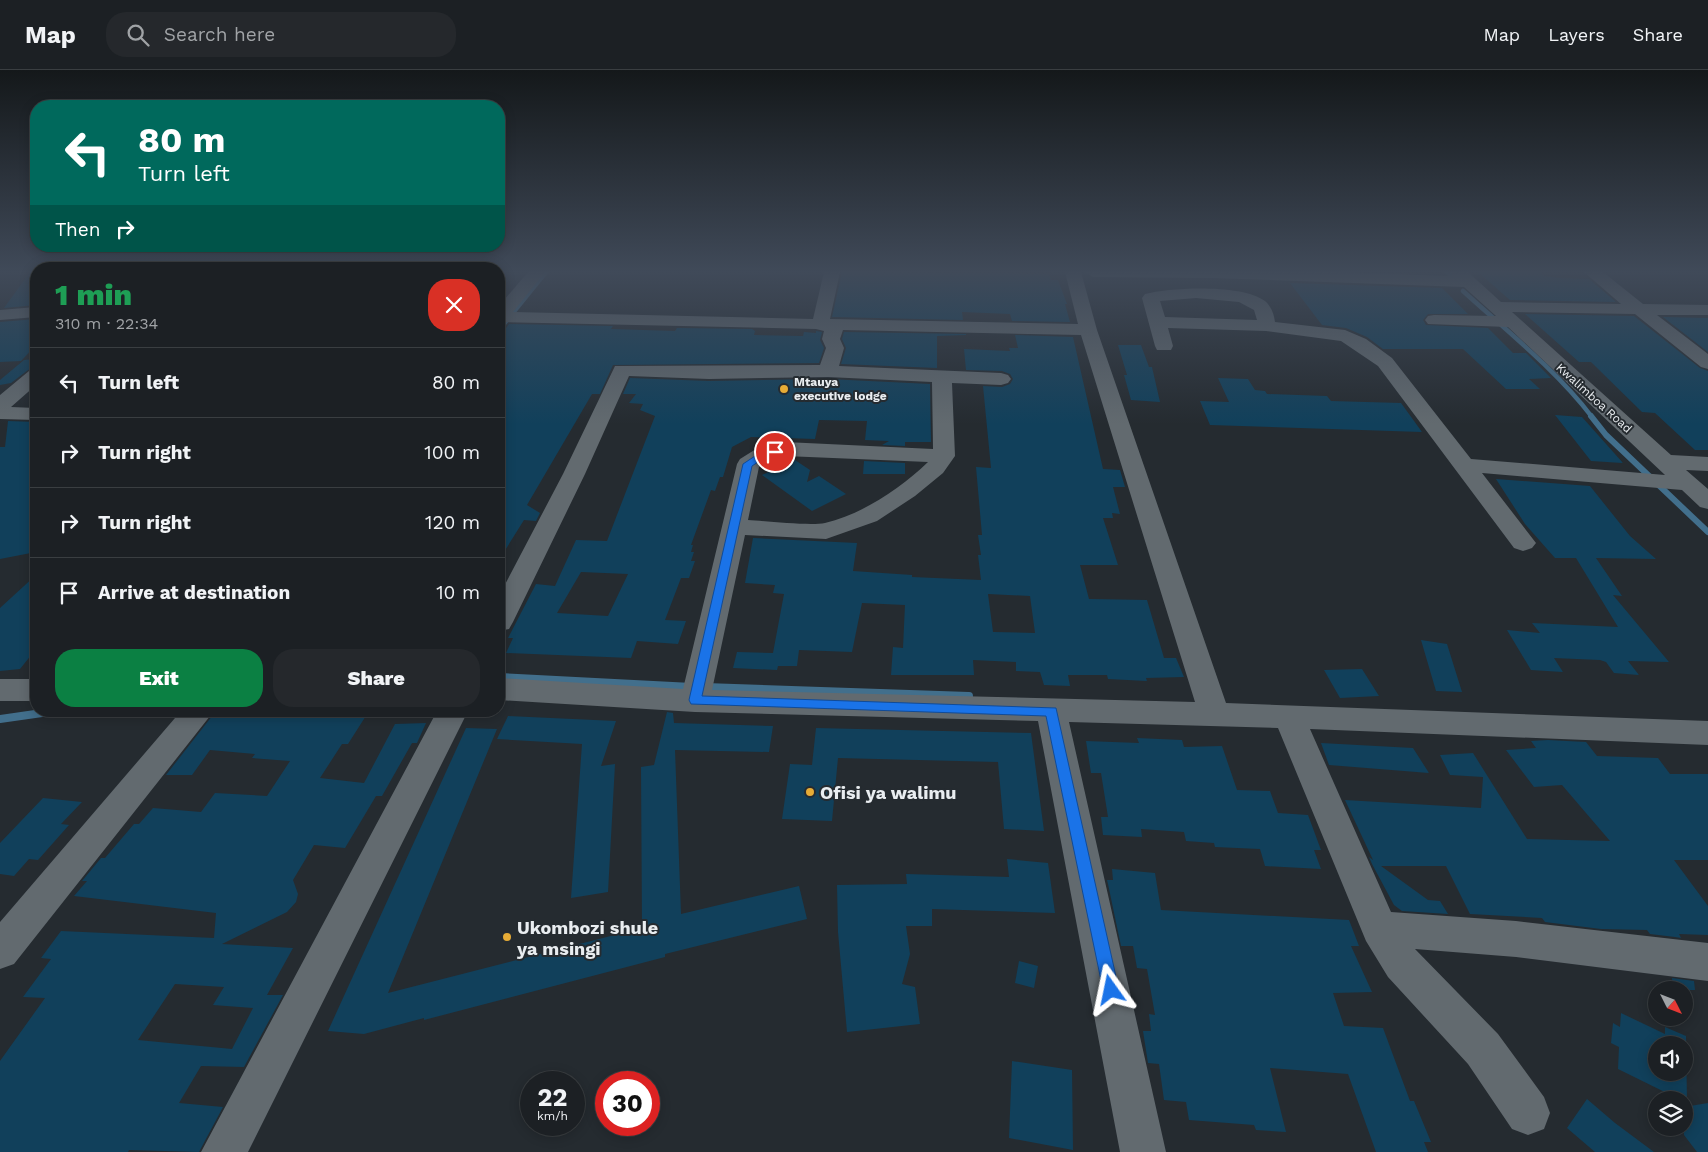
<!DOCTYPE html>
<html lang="en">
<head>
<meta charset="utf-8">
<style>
  :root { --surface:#1c2024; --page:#25282c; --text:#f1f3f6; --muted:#a0a3a6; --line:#3a3e41; --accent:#0b8043 }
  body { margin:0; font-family:"Work Sans",sans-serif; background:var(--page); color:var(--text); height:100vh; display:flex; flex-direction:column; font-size:19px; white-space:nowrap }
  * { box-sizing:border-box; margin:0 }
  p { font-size:16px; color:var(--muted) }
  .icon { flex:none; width:28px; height:28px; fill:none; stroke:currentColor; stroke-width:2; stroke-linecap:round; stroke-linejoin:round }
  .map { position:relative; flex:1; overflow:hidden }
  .drawer { position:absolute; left:30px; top:192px; width:475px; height:455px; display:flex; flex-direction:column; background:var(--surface); border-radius:20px; box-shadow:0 2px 12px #0003,0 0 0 1px var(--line) }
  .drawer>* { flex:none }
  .hud { position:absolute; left:30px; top:30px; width:475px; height:152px; border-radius:20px; box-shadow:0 2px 12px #0003,0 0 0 1px var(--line); background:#00695c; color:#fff; overflow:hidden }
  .needle { width:32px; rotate:132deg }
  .tools { position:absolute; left:1648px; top:911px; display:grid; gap:10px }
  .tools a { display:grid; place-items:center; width:45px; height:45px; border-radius:50%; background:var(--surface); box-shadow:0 2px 12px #0003,0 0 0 1px var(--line); font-size:25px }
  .speed { position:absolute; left:520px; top:1001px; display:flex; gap:10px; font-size:25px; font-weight:700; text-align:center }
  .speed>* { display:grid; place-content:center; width:65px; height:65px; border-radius:50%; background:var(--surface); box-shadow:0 2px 12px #0003,0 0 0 1px var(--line); line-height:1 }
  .speed small { font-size:12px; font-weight:400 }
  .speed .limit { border:8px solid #d22; background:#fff; color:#111 }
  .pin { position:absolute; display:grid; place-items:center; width:42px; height:42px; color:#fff; margin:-21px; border:2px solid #fff; border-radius:50%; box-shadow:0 1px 5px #0007 }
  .me { position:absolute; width:55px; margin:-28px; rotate:348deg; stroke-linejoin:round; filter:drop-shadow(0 0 4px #0008) }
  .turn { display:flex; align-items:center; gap:18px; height:105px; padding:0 25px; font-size:22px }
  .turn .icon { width:65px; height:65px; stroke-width:2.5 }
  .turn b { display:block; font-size:35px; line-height:42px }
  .then { display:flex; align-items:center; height:48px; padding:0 25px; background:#0003; gap:10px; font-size:19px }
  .round { display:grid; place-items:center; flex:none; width:52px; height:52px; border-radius:20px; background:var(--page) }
  .headline { display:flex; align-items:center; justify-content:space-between; height:85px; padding:0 25px }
  h1 { font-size:30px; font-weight:800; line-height:38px; color:#1e9e55 }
  .action { display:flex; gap:10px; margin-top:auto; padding:10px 25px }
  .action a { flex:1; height:58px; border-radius:20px; background:var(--accent); color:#fff; font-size:20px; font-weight:800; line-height:58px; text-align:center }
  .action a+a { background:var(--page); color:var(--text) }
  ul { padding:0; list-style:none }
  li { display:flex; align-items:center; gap:15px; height:70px; padding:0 25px; border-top:1px solid var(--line) }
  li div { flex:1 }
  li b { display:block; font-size:19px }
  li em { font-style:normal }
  header { display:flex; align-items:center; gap:30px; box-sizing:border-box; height:70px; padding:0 25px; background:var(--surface); border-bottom:1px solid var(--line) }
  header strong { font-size:24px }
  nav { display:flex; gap:28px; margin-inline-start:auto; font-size:18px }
  .search { width:350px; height:45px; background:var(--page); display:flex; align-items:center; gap:12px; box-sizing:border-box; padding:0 18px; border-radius:20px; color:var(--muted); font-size:19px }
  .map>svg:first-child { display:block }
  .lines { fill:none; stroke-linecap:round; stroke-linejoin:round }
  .stream-far2 { stroke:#426f8c; stroke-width:4.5 }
  .stream-far1 { stroke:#426f8c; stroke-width:6 }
  .stream { stroke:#426f8c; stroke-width:8 }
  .building { fill:#11405b; fill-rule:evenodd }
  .minor { fill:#626a6f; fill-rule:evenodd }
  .route { fill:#1a73e8; stroke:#114b97 }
  .poi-dot { fill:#e7ac36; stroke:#252b30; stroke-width:2 }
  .labels { text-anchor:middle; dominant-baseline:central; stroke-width:4; stroke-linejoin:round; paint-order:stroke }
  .far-poi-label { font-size:12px; font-weight:bold; fill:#e9edf0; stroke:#252b30; text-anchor:start }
  .far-street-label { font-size:12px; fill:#e9edf0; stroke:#252b30 }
  .near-poi-label { font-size:18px; font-weight:bold; fill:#e9edf0; stroke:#252b30; text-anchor:start }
</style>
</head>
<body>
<header>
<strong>Map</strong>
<div class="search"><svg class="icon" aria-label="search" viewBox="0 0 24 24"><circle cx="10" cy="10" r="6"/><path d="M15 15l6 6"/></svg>Search here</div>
<nav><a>Map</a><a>Layers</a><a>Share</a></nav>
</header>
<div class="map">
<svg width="1708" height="1082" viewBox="0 0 1708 1082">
  <rect width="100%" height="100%" fill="#252b30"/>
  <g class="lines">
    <path class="stream-far2" d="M1447,202L1454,209
      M1463,221C1507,261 1556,300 1592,347
      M499,260L546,202"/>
    <path class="stream-far1" d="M1591,346L1606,365L1708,462"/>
    <path class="stream" d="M499,607L692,617
      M705,617L969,626
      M0,649L56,641"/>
  </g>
  <path class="building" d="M30,202H36V235L4,238Z
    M842,202L1049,204L1051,210H1058L1067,234H1065L1070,252L1012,251L1010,244L962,242L963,250L832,247Z
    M1478,202H1541L1544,206L1560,208L1589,209L1616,232L1510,230Z
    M1290,213L1442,218L1468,244H1428L1423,250L1426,255L1488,258L1513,283H1526L1551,308L1529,309L1540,319H1506L1463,279H1383L1367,267L1346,258L1322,255Z
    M1525,244L1634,246L1700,298L1708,301V380H1695L1655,343L1642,342L1591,292H1579Z
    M1663,247L1708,248V282Z
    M36,249V275L21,291L0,292V252Z
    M509,254L613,256L611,259L675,261L677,258L752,259L755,261L754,265L803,266L804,262L816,263V261L822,262L820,270L824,278L819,293L613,295L600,324H592L527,435L540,443L536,451L524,450L499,490V281L503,274H499V268Z
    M844,262L966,264V265L937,266V298L841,294L846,278L842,269Z
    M1015,265L1073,267L1103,399L1120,400L1125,417H1113L1120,444L1112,443L1113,448H1103L1118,495H1080L1089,529L1147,530L1164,588H1176L1184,607L1146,608L1147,611L1108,609L1107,605H1068L1070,616L1044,615L1040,602L1016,601V592L973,590L974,605H891L893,577L903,578L905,535L862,533L852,582L799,580L797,596H778L777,600L733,598L737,582L773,583L784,524L773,523L775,515L745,513L753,468L857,473L853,501L912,505V507L981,510L978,485H981L978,465H982L976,397L991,398L983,316L1002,317L1010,314L1013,309L1010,304L1002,301L966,300L964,279L1010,281L1009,278H1018ZM988,524L1030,526L1035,563L993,562Z
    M1118,275H1141L1149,297H1152L1160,332L1131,330L1124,305H1127Z
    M36,289V297L28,300L11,313L0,315V310L24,290Z
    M630,308L709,311L828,309L930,314L931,372H905V376L882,375L889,371L865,370L867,351L819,350L815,369L751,367L732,377L723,407H720L715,421L711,420L691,475H693L691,482H694L691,491H695L689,508H681L665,550L686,551L678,574L637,571L631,588L506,583L513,568H508L536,514L555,516L576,470L607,471L655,346L640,340L643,334L629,333L636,324H623ZM581,502L628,504L608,546L557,543Z
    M1218,308L1248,309L1255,320L1265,321L1267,324L1327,326L1331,331L1401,333L1422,362L1210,355L1200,331L1229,332Z
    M1555,345L1582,347L1623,393L1591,391Z
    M8,351L36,352V482L0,489V377H5Z
    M795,390L810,400L807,412L819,406L846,424L812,441L762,405Z
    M864,391L905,393V404H863Z
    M1496,409L1590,416L1630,466L1656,489L1596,488L1622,526L1613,525L1669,592L1628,591L1639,605L1614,603L1606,592L1600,590L1554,588L1563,602L1531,600L1507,560L1540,563L1532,553L1618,557L1576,488H1555L1525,454Z
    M36,505V579L20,599L0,601V538Z
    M1421,570L1447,574L1462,622L1436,621Z
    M1362,599L1379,626L1340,628L1324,600Z
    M216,641H369L348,674H342L320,708L364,713L395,654L426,653L417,673H412L382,726H376L345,778L314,775L293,810L298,824L296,832L287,842L222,874L293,878L267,925H283L244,997L201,996L179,1033L223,1037L199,1082L129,1080L128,1082H0V991L45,928L23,927L51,889L41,888L61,861L214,868L216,843L74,826L87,811H82L101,788H105L134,754H139L153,738L201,742L215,723L267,726L290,691L252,688L255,684L210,680L192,705H166ZM175,914L224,917L213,935L253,938L232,979L138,970Z
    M667,642L673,643L674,653L773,656L769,682L675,680L681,844L799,816L807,849L665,884V887L424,950V948L364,964L328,961L466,658L497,659L388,923L642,858L641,697L654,695Z
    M508,646L616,651L601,696L615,694L608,822L571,828L582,674L497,669Z
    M816,658L1031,663L1044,761L1004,759L998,692L838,688L832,751L782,749L790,694L812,695Z
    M1137,668L1182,670L1184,677L1222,676L1237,720L1270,721L1278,743L1308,745L1321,780H1314L1321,799L1265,796L1260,779L1215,777L1214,773L1186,771L1184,762L1141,759L1142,767L1103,765L1101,747H1108L1101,703H1091L1086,671L1139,673Z
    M1548,670L1586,672L1597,686L1658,688L1670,704H1708V790H1674L1708,836V865L1679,864L1681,868L1675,867L1650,864L1647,860L1601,859L1545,852L1542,848L1470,844L1446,796H1381L1428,830L1440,831L1448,844L1402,841L1394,835L1372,794L1369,787L1373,790L1345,730L1481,738L1483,707L1450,705L1440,685L1473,683L1527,769L1610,771L1562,715L1534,717L1506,680L1536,678L1531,671Z
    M1321,673L1413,678L1429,703L1329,695Z
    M43,728L82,732L61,754L69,755L38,790L29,789L14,806L0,804V773Z
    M1007,789L1048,793L1055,843L932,839V856H906L910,884L902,914L915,917L920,954L847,962L838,862L837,815L907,814L906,804L1009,807Z
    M1112,799L1155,803L1161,840L1349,850L1359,876H1351L1372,922L1333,923L1344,956L1383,958L1410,1031H1414L1431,1072H1424L1428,1082H1376L1348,1004L1270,998L1286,1062L1256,1060L1254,1055L1189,1050L1186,1032L1164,1030L1159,994L1148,993L1143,961H1151L1149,944L1155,945L1147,899L1137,898L1133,876H1121L1108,814L1107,810H1113Z
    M1019,891L1038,896L1034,918L1015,913Z
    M1672,908L1694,911L1695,920H1673Z
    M1621,943L1665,964V957L1686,966L1687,1033L1618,999L1619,977L1611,973L1613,953L1620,957ZM1656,975H1684V1002H1656Z
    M1012,991L1072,1000L1073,1080L1009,1068Z
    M1587,1029L1615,1053L1654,1082H1595L1567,1058Z
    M1708,1033V1082H1697L1684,1065V1037Z"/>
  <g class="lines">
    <path class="minor" d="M528,202H545L513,242L813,249L824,202H840L830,249L1078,254L1065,202H1081L1097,260L1226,633L1708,651V675L1310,659L1391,842L1516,851L1708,873V911L1516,887L1415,879L1498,964L1544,1027L1550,1043L1544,1059L1528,1065L1512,1059L1468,994L1388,907L1366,871L1278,658L1069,652L1166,1082H1120L1038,651L695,642L499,630V608L683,619L737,394L740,389L756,379L785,372L933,379L932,312L828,307L709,309L629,306L585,404L513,552L509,559L499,561V526L563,404L615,296L820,295L826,278L822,269L824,261L816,259L499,252V236ZM843,260L1081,265L1195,632L712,620L745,465L826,469L877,451L915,426L943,403L955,386L952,313L1001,315L1008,313L1011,309L1008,305L1001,303L839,296L844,278L840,269ZM785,386L928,392C901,418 863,444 825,453C810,456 766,451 748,450L759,397L772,389Z
      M1085,202H1334L1453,206L1450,202H1468L1501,232L1621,234L1584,202H1603L1643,234L1708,235V245H1657L1708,284V299L1701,297L1635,244L1512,242L1671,385L1708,387V401L1686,400L1708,419V439L1700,437L1682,420L1482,403L1536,473L1532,478L1523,481L1514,478L1378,296L1341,271L1266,261L1168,258L1173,276L1171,280H1157L1155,276L1142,228L1145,224C1171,217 1243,214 1265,231C1271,236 1274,244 1275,252L1345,260L1366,269L1392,288L1471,389L1665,405L1508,257L1428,254L1425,250L1428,246L1434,245L1496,246L1464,217L1213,208L1093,207ZM1196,228L1239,232L1254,240L1257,250L1165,247L1160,231Z
      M36,237V247L0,250V240Z
      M36,299V315L11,337L36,338V350L0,349V325L29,301Z
      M0,609H36V631H0Z
      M181,641H214L14,894L0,899V852Z
      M437,641H468L248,1082H201Z"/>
  </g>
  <linearGradient id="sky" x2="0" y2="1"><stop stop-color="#14181a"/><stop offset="0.57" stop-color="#404a59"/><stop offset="1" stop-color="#404a59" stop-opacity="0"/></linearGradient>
  <rect width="1708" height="354" fill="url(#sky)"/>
  <path class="route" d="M775,379L778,380V383L767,386L752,396L702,626L1056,638L1119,920L1117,925L1111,928L1105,925L1103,920L1046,646L691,634L689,630L743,394L761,382Z"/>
  <g class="poi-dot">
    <circle cx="784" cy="319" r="5"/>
    <circle cx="810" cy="722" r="5"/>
    <circle cx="507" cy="867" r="5"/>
  </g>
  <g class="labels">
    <g class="far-poi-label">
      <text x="794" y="312">Mtauya<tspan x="794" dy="14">executive lodge</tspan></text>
    </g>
    <g class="far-street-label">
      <text transform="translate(1594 328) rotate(42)">Kwalimboa Road</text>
    </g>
    <g class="near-poi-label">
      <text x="820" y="722">Ofisi ya walimu</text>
      <text x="517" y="857">Ukombozi shule<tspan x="517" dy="21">ya msingi</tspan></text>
    </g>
  </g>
</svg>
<div class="tools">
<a><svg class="needle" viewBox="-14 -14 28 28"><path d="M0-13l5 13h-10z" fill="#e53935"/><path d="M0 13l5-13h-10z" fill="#a0a3a6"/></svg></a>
<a><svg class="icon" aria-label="sound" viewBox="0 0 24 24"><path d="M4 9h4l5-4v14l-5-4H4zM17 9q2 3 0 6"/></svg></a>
<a><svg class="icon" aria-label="layers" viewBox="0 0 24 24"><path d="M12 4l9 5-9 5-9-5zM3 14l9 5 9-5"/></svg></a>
</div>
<div class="speed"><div>22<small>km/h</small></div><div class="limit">30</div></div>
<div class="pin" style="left:775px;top:382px;background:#d93025"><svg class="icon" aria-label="arrive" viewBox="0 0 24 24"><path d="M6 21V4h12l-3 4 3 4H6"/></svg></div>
<svg class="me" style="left:1111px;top:920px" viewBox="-20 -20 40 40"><path d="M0-17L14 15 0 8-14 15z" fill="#1a73e8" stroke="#fff" stroke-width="4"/></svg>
<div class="hud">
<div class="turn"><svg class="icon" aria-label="left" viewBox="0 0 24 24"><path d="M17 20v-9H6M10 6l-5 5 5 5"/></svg><div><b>80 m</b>Turn left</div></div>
<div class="then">Then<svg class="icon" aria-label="right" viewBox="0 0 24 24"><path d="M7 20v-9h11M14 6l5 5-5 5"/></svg></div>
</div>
<section class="drawer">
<div class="headline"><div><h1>1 min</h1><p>310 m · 22:34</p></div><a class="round" style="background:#d93025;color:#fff"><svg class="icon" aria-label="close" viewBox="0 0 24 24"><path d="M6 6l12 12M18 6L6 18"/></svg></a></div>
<ul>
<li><svg class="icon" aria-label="left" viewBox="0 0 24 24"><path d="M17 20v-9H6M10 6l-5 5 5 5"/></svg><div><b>Turn left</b></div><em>80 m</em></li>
<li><svg class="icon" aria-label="right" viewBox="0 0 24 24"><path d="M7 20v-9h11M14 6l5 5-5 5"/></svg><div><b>Turn right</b></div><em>100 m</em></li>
<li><svg class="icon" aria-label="right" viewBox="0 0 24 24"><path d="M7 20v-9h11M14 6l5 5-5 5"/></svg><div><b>Turn right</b></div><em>120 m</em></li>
<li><svg class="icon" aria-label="arrive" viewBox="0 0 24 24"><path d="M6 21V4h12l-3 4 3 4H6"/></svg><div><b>Arrive at destination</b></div><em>10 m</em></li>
</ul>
<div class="action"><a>Exit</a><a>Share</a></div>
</section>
</div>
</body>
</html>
